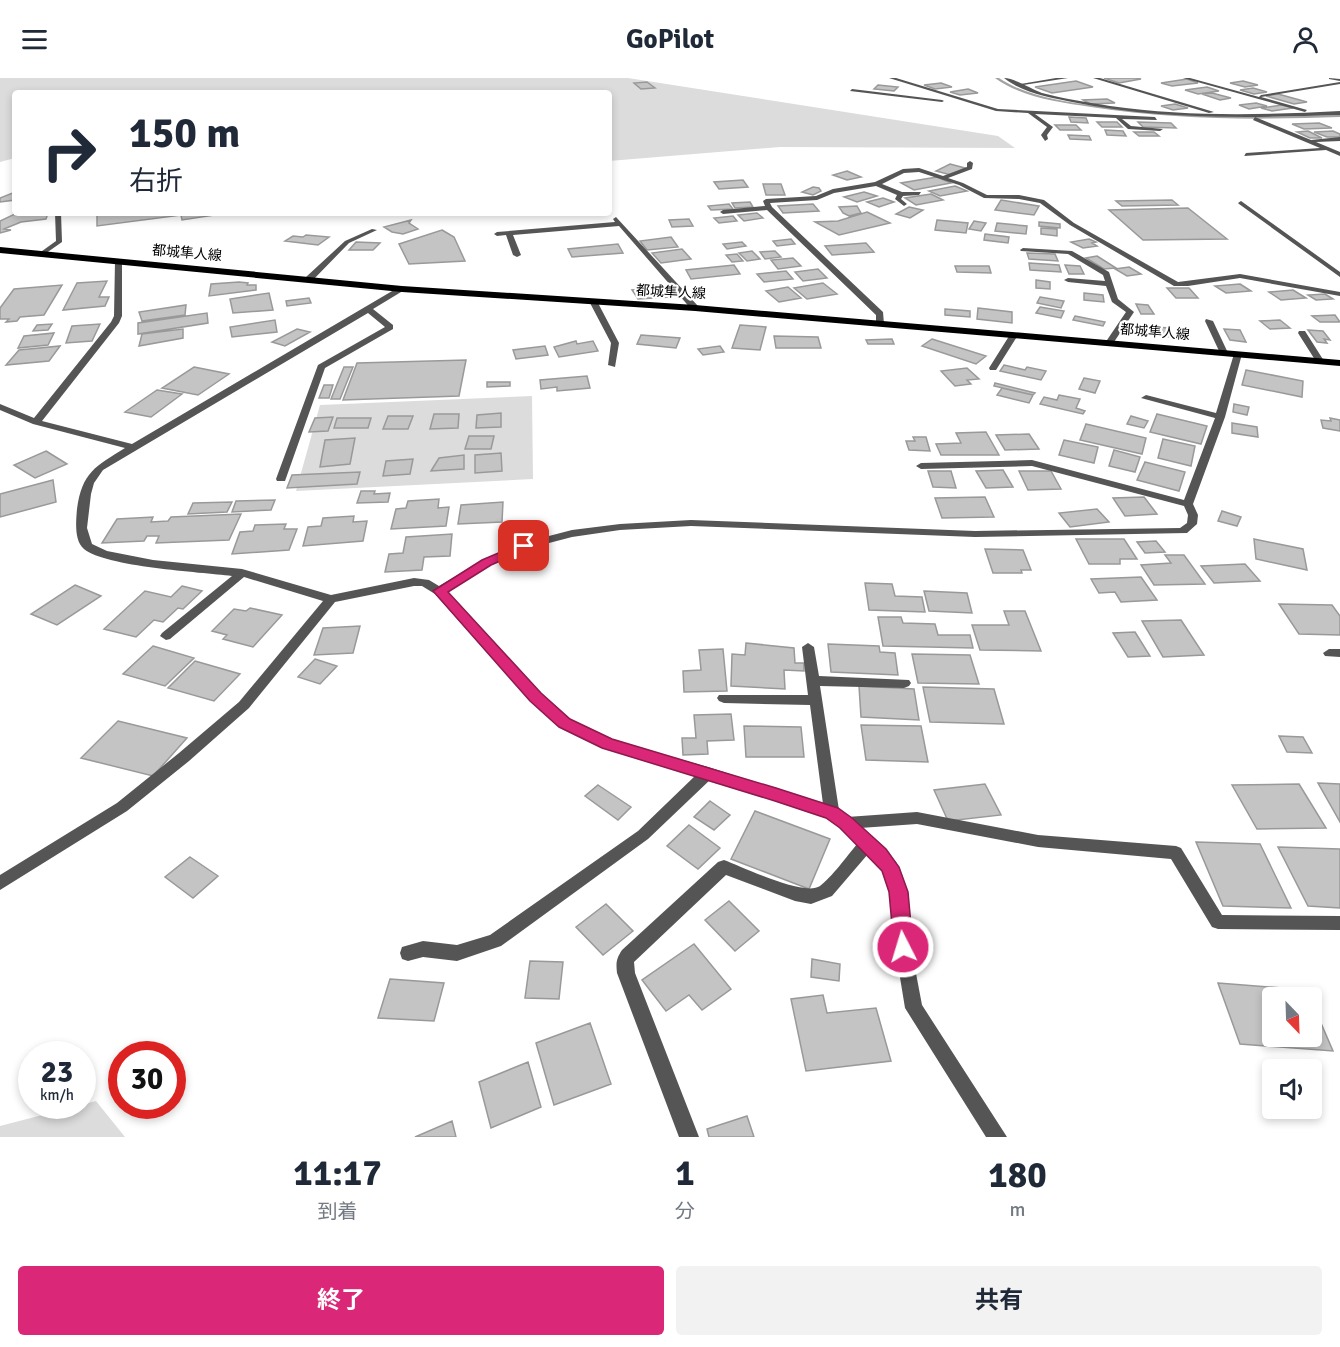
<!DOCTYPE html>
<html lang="ja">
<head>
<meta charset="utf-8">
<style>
  :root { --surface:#fff; --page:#f2f2f3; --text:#1f2937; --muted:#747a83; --accent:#db2777 }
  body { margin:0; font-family:Signika,"Noto Sans JP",sans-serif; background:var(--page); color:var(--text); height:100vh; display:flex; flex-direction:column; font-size:22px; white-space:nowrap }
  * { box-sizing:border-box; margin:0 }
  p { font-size:20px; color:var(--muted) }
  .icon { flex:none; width:33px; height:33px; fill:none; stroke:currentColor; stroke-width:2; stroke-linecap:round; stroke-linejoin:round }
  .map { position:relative; height:1059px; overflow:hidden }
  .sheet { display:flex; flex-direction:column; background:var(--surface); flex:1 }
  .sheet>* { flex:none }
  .banner { position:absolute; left:12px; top:12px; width:600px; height:126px; border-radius:6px; box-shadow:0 3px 9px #0003; background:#fff; color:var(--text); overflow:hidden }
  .needle { width:39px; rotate:157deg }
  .fabs { position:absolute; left:1262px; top:909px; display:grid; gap:12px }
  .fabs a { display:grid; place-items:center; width:60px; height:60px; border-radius:6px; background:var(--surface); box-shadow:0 3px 9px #0003; font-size:30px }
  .speed { position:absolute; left:18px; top:963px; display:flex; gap:12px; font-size:30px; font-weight:700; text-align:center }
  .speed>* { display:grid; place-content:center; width:78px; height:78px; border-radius:50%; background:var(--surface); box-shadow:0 3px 9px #0003; line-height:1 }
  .speed small { font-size:15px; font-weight:400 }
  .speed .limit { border:9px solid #d22; background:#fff; color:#111 }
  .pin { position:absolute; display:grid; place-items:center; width:51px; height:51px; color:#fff; margin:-26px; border-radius:12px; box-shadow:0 3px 9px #0006 }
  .me { position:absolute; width:66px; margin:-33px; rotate:355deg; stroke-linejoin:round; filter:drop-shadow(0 0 4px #0008) }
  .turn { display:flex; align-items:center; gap:21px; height:126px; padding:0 18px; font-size:27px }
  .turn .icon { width:78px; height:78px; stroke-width:2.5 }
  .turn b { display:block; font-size:42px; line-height:51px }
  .eta { display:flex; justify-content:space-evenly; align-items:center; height:102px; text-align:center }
  .eta b { font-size:36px; font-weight:700; line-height:42px }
  .primary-button { display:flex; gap:12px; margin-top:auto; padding:12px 18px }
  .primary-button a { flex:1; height:69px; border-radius:6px; background:var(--accent); color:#fff; font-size:24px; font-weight:700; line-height:69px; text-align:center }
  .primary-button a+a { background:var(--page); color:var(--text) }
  header { display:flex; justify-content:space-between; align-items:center; height:78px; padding:0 18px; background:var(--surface); font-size:27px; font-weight:700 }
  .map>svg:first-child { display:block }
  .green { fill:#dcdcdc }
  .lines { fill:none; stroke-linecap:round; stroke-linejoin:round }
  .stream { fill:#a3a3a3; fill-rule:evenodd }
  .building { fill:#c4c4c4; stroke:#999; stroke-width:1.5 }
  .minor { fill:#555; fill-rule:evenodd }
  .tertiary { fill:#555; fill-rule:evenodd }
  .primary { fill:#000; fill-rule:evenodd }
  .route { fill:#db2777; stroke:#8e194d; stroke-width:1.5 }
  .labels { text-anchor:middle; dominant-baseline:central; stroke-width:4.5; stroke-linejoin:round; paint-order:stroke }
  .far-street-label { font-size:14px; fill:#000; stroke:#fff }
</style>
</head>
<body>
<header><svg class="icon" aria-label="menu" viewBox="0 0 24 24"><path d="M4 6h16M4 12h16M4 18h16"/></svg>GoPilot<svg class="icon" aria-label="person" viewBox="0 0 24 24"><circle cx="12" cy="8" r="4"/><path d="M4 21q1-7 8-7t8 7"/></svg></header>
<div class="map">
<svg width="1340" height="1059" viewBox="0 0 1340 1059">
  <rect width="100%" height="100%" fill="#fff"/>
  <path class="green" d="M0,0H628L998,58L1015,70L780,69L609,83V15H15V80L0,84Z
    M532,318L533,401L296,413L320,327Z
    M96,1023L125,1059H0V1048Z"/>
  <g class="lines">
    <path class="stream" d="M995,0H999C1028,19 1062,23 1096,28C1177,40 1258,40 1340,37V39C1257,42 1174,42 1091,29C1059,24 1023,20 995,0Z"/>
  </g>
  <path class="building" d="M1104,0H1136L1141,1L1119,5Z
    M1187,1L1198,5L1172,8L1161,5Z
    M1076,3L1093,9L1052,15L1035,9Z
    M1243,3L1258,7L1245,9L1230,5Z
    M647,4L655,10L641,11L634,5Z
    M941,5L952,9L935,11L924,7Z
    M878,7L898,9L894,13L874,11Z
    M1207,9L1219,13L1198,16L1185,12Z
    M1253,10L1267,14L1254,16L1240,12Z
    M968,11L978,15L960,17L950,14Z
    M1212,15L1231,20L1220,22L1202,16Z
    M1278,16L1307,24L1294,26L1266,18Z
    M1107,21L1115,25L1090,26L1083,22Z
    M1256,25L1267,28L1249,31L1239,27Z
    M1175,26L1188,30L1173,32L1161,28Z
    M1282,27L1293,30L1272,33L1261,30Z
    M1069,39L1086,40L1088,45L1071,44Z
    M1097,44H1117L1122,49H1102Z
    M1138,44L1171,45L1176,50L1143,49Z
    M1319,45L1332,50L1304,51L1292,46Z
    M1055,47H1076L1081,52H1060Z
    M1105,52L1123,53L1126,58L1107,57Z
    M1308,53L1322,60H1310L1297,54Z
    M1333,53L1340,56V59H1327L1314,54Z
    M1134,54H1154L1159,58H1139Z
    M1068,57L1089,58L1091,62L1070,61Z
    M950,86L965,90L951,97L936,93Z
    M847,93L861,99L847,102L833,97Z
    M937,99L951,105L914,112L901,105Z
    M743,102L748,109L719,111L714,104Z
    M763,106H781L785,117H766Z
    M955,108L967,113L940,118L929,113Z
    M813,109L819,110L821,113L813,117L802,114Z
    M15,114V122L0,124V120Z
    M864,114L877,118L857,124L844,119Z
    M931,116L943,122L916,127L905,120Z
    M883,120L894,124L879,129L867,124Z
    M1001,122L1039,128L1034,137L995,132Z
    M1172,122L1178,127L1122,128L1116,123Z
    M750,124L753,129L735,130L732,125Z
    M729,126L733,131L711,132L708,128Z
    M813,126L819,133L783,135L778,128Z
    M857,128L861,135L849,138L843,135L839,129Z
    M909,129L923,132L910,140L896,136Z
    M1188,130L1227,161L1143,162L1109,132Z
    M867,134L890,145L839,157L815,144L838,143Z
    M17,135H48L46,141L21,144L4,151L11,152L0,155V143Z
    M97,135H220L221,136L182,142L181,137L97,148Z
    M757,135L763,140L744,143L738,137Z
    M733,138L737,143L719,145L714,140Z
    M689,141L693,148L672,149L669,142Z
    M411,142L409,145L418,151L403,156L392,154L384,149Z
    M937,142L968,145L966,155L935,152Z
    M974,143L986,145L981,153L969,151Z
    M1039,144L1060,146V150L1039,148Z
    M997,145L1027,148L1026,156L995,153Z
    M1041,150L1057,151V158L1041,156Z
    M442,152L454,159L465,183L409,186L399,166Z
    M985,156L1009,159L1008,165L984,162Z
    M306,157L329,159L318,167L285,163L293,158L303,159Z
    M671,159L678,169L647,172L640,163Z
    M791,161L795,166L777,168L773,163Z
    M1089,161L1096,164L1092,165L1097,168L1083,170L1071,164Z
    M356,164L380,165L373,172H349Z
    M742,164L746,168L727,171L723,166Z
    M866,165L874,174L832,177L825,168Z
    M618,166L623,175L572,179L568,171Z
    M682,171L691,181L661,185L652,175Z
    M752,173L760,181L747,183L739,175Z
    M775,173L781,179L765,181L760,174Z
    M1027,175L1055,176L1058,183L1029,181Z
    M737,176L743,183L732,184L726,177Z
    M1097,178L1116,190L1104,191L1086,180Z
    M793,180L801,188L778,191L771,182Z
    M1029,185L1059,187L1061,194L1030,192Z
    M734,187L740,196L691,201L686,192Z
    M1065,187L1080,188L1084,196H1069Z
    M955,188H989L991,195L957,194Z
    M1129,189L1141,196L1127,198L1115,191Z
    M818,191L827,200L803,203L795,194Z
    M786,193L793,201L764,204L757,196Z
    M1036,202L1050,204V211L1036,210Z
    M107,203L99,219H109L105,228L63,232L77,205Z
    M239,204L248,205L247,207H256V212L209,218L211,206Z
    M823,205L837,216L807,221L794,210Z
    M1240,206L1251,213L1226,215L1215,208Z
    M62,207L44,237L20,239L17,243L6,244L9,241H0V230L14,211Z
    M665,209L670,219L638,221L632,212Z
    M788,209L801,220L779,224L766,213Z
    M1167,210H1189L1198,220H1176Z
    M1293,212L1306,220L1281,222L1269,214Z
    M269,215L273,232L233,235L230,221Z
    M1084,215L1103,217L1104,224L1084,222Z
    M1325,216L1333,221L1316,222L1308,217Z
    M1040,219L1064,223L1061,230L1037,225Z
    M309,220L311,225L287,228L286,223Z
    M1136,226L1148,227L1154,236H1141Z
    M186,227L185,237L142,243L139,234Z
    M1040,229L1064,233L1061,240L1036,235Z
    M978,230L1012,234V245L977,241Z
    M945,231L970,233V239L945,237Z
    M207,235L208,245L138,256V245Z
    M1335,237L1340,244H1320L1312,238Z
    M1075,238L1105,244L1103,248L1073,242Z
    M275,242L277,254L232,259L230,249Z
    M1280,242L1290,250L1270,251L1260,243Z
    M52,246L48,252L33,253L37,247Z
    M100,246L92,263L66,265L72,248Z
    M740,247L766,249L760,272L732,270Z
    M1156,249L1169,250L1172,259L1136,256L1134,250L1157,252Z
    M183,251V260L139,268L142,256Z
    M297,251L310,254L285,268L272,264Z
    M1224,251L1240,252L1246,264L1230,262Z
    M1308,252L1323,253L1330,262L1324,261L1327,265L1317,264Z
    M54,255L48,267L18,270L24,258Z
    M641,257L680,260L676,270L637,266Z
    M774,258L818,259L821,270H776Z
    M892,261L894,266H868L866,262Z
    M932,261L986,278L976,286L922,268Z
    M576,263L577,266L593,263L598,273L559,279L554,269Z
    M60,268L49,283L6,287L19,272Z
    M545,268L548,277L516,281L513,272Z
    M720,268L724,274L703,277L698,271Z
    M466,282L459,318L343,322L357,285Z
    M1004,287L1025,292L1027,289L1046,293L1041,302L1000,293Z
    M194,289L229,296L198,317L162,310Z
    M344,289H353L340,321H331Z
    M967,290L979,301L967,302L971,306L955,308L941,293Z
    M1246,292L1303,303L1302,319L1242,307Z
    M587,298L590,310L557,313V309L541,311L540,302Z
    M1084,300L1100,303L1095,315L1079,311Z
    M487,304H510V308L487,309Z
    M995,305L1035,315L1033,317L994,308Z
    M324,307H333L329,320H319Z
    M1002,310L1033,317L1029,325L997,317Z
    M157,312L182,316L151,339L125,334Z
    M1059,317L1080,321L1076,330L1085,333L1083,336L1040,326L1044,319L1057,322Z
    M1234,326L1249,329L1247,337L1233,334Z
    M501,335V349L476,350L477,337Z
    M434,336H459L458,350L430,351Z
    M1157,336L1207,348L1201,366L1150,354Z
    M388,338H413L408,351H383Z
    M1131,338L1148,343L1144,350L1127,346Z
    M333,339L328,353L309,354L315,340Z
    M337,340H371L368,350H334Z
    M1330,340L1340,342V353L1323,350L1321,342L1331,343Z
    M1232,345L1257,349L1258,359L1232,355Z
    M1086,346L1146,360L1142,376L1080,362Z
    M986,354L999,377H941L936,366L961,365L956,355Z
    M1029,356L1039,371L1005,372L996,357Z
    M469,358H494L491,371H465Z
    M913,359H926L930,373L909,372L906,363H915Z
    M355,360L350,386L320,389L325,362Z
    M1163,361L1195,368L1191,388L1158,380Z
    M1064,362L1098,369L1094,385L1059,377Z
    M1114,372L1140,379L1135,394L1109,388Z
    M46,373L67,386L35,400L14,387Z
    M501,375L502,393L475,395V377Z
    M464,377V391L431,393L439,380Z
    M413,381L410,396L383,398L386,383Z
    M1145,384L1185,394L1179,413L1137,402Z
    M1003,392L1013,409L986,410L976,393Z
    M928,393H951L956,410L933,409Z
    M1019,393H1051L1061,411L1028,412Z
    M360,394L357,406L287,410L292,397Z
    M53,402L56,424L0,439V416Z
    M361,413H375L374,416L390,415L388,424L357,425Z
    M985,419L994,439L942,440L935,420Z
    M1144,419L1157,436L1125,438L1113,420Z
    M439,421L438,430L449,429L446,448L391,451L396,431L406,430L408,423Z
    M275,422L271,432L232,434L236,423Z
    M232,424L227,434L188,436L193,425Z
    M503,424L502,444L458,446L461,427Z
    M1097,431L1109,444L1070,449L1059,435Z
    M1222,433L1241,439L1237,448L1218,443Z
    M241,436L229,462L156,465L159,458H147L144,463L102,465L117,441L153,439L151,444L168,443L171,439Z
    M354,438L353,444L367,443L363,463L303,468L308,449L321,448L323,440Z
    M286,446L284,451H297L289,472L232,476L240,454L253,453L255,447Z
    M452,456L450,478L424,479L422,492L385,494L389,476L403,475L406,459Z
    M1076,461H1124L1137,481H1120V486H1089Z
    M1254,461L1303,471L1307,492L1256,481Z
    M1156,463L1165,474L1145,475L1137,464Z
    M985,471L1023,472L1031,492H1021L1022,495H993Z
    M1165,477H1184L1205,506L1154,507L1141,487L1171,485Z
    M1245,486L1260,503L1214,505L1201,488Z
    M1141,499L1157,522L1121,524L1115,514L1099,515L1091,501Z
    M865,505L892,506L895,518L922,519L925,534L869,532Z
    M75,507L101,518L57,547L31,536Z
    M182,508L202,513L183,531L178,530L163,544L154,542L136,559L104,551L145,513L171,519Z
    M924,513L967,515L972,535L929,533Z
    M1279,526L1332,527L1340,538V557L1299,556Z
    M250,530L282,537L253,569L223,561L227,557L212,553L234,531L246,533Z
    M1004,533H1025L1041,573L980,572L972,547H1009Z
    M878,539H901L903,545L935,546L938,557H970L973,570L883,568Z
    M1181,542L1204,577L1163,579L1142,543Z
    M360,548L353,575L314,577L323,550Z
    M1135,554L1150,578L1128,579L1113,555Z
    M746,565L794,570L795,585H804V593L784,592L785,611L731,608L732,576L745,577Z
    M828,566L879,568L880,574L895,575L898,597L831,594Z
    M153,568L194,580L165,608L123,596Z
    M723,571L727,613L684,614L683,593L701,592L699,572Z
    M912,576L970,577L979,606L918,605Z
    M315,581L337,588L320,606L298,599Z
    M195,583L240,596L214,623L168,610Z
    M859,608L914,611L919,642L861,639Z
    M923,609L994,611L1004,646L930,644Z
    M731,636L734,662L707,663L708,676L683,677L682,660H696L694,637Z
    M118,643L187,660L153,698L81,680Z
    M861,647L921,648L928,684L866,682Z
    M744,648L801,649L804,679H746Z
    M1279,658L1303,659L1312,675L1287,674Z
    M1318,705L1340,706V744Z
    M985,706L1001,737L948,743L934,712Z
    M1299,706L1326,750L1257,751L1232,707Z
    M598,707L631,729L618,742L585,718Z
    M710,723L730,737L714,752L694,739Z
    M755,733L830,761L809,811L731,781Z
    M689,747L720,770L698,791L667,768Z
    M1196,764L1260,766L1291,830L1223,828Z
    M1278,769L1340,771V830L1308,828Z
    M190,779L218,798L193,820L165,799Z
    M729,823L759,853L735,873L705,842Z
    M606,826L633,853L603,877L576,849Z
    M694,866L731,911L702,932L689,917L666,933L642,902Z
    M812,881L840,886L839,903L811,899Z
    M530,883L563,884L559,921L525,920Z
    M390,901L444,905L434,943L378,940Z
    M1218,905L1307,912L1310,920H1272V958H1311V922L1333,973L1240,966Z
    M823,917L827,935L876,930L891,983L806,993L791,921Z
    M590,945L611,1006L554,1027L536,965Z
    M528,984L541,1029L491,1050L479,1004Z
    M747,1038L754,1059H709L707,1051Z
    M452,1043L456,1059H415Z"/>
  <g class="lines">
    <path class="minor" d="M889,0H896L998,31L1155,39L1157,42L1122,41L1131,48L1163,51L1160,53L1128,51L1116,40L1035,36L1053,49L1047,57L1048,61L1045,63L1041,57L1047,49L1028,35L996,33Z
      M1004,0C1014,0 1031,11 1042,15C1064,21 1087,24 1110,28C1186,39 1263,37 1340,33V37C1250,40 1160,42 1072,24C1048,19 1023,15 1004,0Z
      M1093,0H1100L1214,34L1209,35Z
      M1183,0H1190L1259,19L1261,17L1340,4V6L1261,19L1307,32L1305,34Z
      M852,11L942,22L944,23L942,24L850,13Z
      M1255,39L1311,62L1340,59V63L1316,64L1340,74V78L1326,72L1244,78L1246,75L1320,70L1253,42Z
      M970,83L973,85L972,91L948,100L963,105L987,117H1019L1044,122L1074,145L1178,204L1240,196L1340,214V218L1240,200L1188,208H1174L1070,147L1040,125L1019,121L984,120L959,107L919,94L904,95L882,106L902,114H921L919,117L903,118L901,121L907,126L904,128L895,121L897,117L876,108L834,115L817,122L770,125L772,129L883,234L884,246L880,248L876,246V237L767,132L723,136L720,134L723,132L765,128L763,123L766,121L816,118L833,111L875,104L903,91L919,90L943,98L967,89V85Z
      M1241,123L1340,194V199L1239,126L1238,125Z
      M55,135H61L62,164L42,178H38V176L56,163Z
      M616,139L698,228V232H692L619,148L513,157L521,177L517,179L513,177L506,157L497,158L494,156L497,154L615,144L613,141Z
      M372,151L377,152L349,165L312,203H306V199L345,163Z
      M1023,170L1072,173L1109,194L1118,221L1134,234L1112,267L1105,265L1126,234L1112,224L1106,208L1068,204L1064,202L1068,200L1105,203L1103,197L1068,176L1021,173L1020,172Z
      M115,183L122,185V238L119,245L42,343L132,366L399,209L406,211L373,231L393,247V251L325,290L285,403H277L276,401L318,287L385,249L368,235L103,392L94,405L91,416L87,450L92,466L107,473L153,482L242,491L331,517L414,500L429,502L439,508L483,482L522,465L572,452L620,446L691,442L975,453L1180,450L1187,445L1188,437L1184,428L1032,388L921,391L916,388L921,385L1032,382L1184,422L1215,340L1141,320L1146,317L1216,335L1234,276L1241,274L1242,276L1225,339L1193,426L1198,437L1197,446L1187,455L975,459L691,448L620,452L572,459L530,470L491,487L446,514L540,616L570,641L611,662L708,689L823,726L810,627L724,625L719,623L717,620L719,617H808L802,569L808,565L814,569L819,598L909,602L911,605L909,608L904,610L820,608L839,732L847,739L917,734L1038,757L1176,768L1181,770L1222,837L1340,838V852L1218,851L1212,849L1171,781L1038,769L917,746L860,750L873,760L896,784L907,814L911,869L922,927L1007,1059H986L905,930L895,869L891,814L883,792L868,776L832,818L811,826L795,823L726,797L634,884L635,895L699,1059H679L617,895C616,885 616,881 622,872L718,784L724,782C743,789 804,819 820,808C831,800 848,777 857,766L827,739L711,701L648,761L501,868L457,883L423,879L408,883L402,881L400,875L402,869L423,863L457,867L490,857L638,753L696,697L602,670L560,649L530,622L435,516L422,508H414L335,524L249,630L189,683L127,733L0,812V797L117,725L179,675L239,624L323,523L244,499L170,561L166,562L160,558L162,555L232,498C200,494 106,489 84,471C74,463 76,443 77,431C82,394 96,388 125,370L33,346L0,332V326L34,340L111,244L114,238Z
      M591,223L598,225L619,265L615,289L608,287L611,265L590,225Z
      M1206,241L1213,243L1228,275L1227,277L1220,275L1205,243Z
      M1299,253H1305L1324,283L1323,285H1317L1298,255Z
      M1011,255L1018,257L996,292H990L989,290Z
      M1329,571H1340V579L1325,578L1323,575Z"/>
    <path class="tertiary" d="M1056,0H1068L1017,8L1015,7Z
      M1329,0L1340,1V3L1329,1Z"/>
    <path class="primary" d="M0,169L402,208L695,227L1340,282V288L695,233L402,214L0,175Z"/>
  </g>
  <path class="route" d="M524,464L530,468L528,471L491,487L448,514L541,615L570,641L612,661L776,710L838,730L852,740L886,771L899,789L908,814L913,869L910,875L903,877L897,875L894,869L889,814L882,793L840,750L826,740L775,723L602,670L559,649L530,623L433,513L482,482Z"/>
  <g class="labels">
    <g class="far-street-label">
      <text transform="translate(187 175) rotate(5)">都城隼人線</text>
      <text transform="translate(671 214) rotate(3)">都城隼人線</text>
      <text transform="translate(1155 254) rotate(5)">都城隼人線</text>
    </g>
  </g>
</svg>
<div class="fabs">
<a><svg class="needle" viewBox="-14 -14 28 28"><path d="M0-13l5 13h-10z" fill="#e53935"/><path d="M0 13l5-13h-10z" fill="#747a83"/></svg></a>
<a><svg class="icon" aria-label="sound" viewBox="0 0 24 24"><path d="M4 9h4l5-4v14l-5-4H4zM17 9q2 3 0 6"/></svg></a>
</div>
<div class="speed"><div>23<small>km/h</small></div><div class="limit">30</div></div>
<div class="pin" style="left:524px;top:468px;background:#d93025"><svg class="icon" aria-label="arrive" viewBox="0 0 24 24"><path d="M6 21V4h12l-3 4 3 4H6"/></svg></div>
<svg class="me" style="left:903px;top:869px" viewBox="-20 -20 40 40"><circle r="17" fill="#db2777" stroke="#fff" stroke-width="3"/><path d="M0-11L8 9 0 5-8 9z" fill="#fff"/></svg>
<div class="banner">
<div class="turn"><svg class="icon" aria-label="right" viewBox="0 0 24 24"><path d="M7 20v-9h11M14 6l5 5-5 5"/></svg><div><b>150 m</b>右折</div></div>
</div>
</div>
<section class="sheet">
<div class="eta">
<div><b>11:17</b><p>到着</p></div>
<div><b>1</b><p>分</p></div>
<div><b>180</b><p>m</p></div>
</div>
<div class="primary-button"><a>終了</a><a>共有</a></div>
</section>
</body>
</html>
